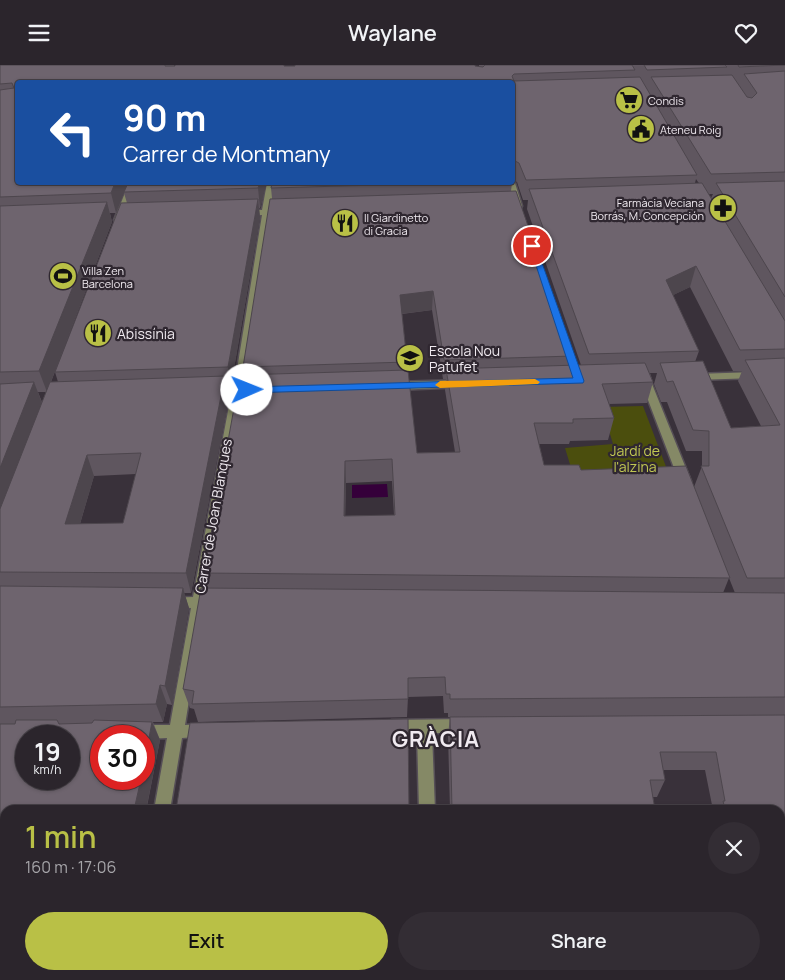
<!DOCTYPE html>
<html lang="en">
<head>
<meta charset="utf-8">
<style>
  :root { --surface:#2b252c; --page:#332d34; --text:#f1f3f6; --muted:#a6a5a9; --line:#474248; --accent:#b9c046 }
  body { margin:0; font-family:Manrope,sans-serif; background:var(--page); color:var(--text); height:100vh; display:flex; flex-direction:column; font-size:19px; white-space:nowrap }
  * { box-sizing:border-box; margin:0 }
  p { font-size:16px; color:var(--muted) }
  .icon { flex:none; width:28px; height:28px; fill:none; stroke:currentColor; stroke-width:2; stroke-linecap:round; stroke-linejoin:round }
  .map { position:relative; flex:1; overflow:hidden }
  .drawer { position:absolute; left:0px; top:740px; width:785px; height:175px; display:flex; flex-direction:column; background:var(--surface); border-radius:15px 15px 0 0; box-shadow:0 1px 4px #0004,0 0 0 1px var(--line) }
  .drawer>* { flex:none }
  .hud { position:absolute; left:15px; top:15px; width:500px; height:105px; border-radius:5px; box-shadow:0 1px 4px #0004,0 0 0 1px var(--line); background:#1a4fa0; color:#fff; overflow:hidden }
  .speed { position:absolute; left:15px; top:660px; display:flex; gap:10px; font-size:25px; font-weight:700; text-align:center }
  .speed>* { display:grid; place-content:center; width:65px; height:65px; border-radius:50%; background:var(--surface); box-shadow:0 1px 4px #0004,0 0 0 1px var(--line); line-height:1 }
  .speed small { font-size:12px; font-weight:400 }
  .speed .limit { border:8px solid #d22; background:#fff; color:#111 }
  .pin { position:absolute; display:grid; place-items:center; width:42px; height:42px; color:#fff; margin:-21px; border:2px solid #fff; border-radius:50%; box-shadow:0 1px 5px #0007 }
  .me { position:absolute; width:55px; margin:-28px; rotate:89deg; stroke-linejoin:round; filter:drop-shadow(0 0 4px #0008) }
  .turn { display:flex; align-items:center; gap:18px; height:105px; padding:0 25px; font-size:22px }
  .turn .icon { width:65px; height:65px; stroke-width:2.5 }
  .turn b { display:block; font-size:35px; line-height:42px }
  .round { display:grid; place-items:center; flex:none; width:52px; height:52px; border-radius:26px; background:var(--page) }
  .headline { display:flex; align-items:center; justify-content:space-between; height:85px; padding:0 25px }
  h1 { font-size:30px; font-weight:600; line-height:38px; color:var(--accent) }
  .primary-button { display:flex; gap:10px; margin-top:auto; padding:10px 25px }
  .primary-button a { flex:1; height:58px; border-radius:30px; background:var(--accent); color:#111; font-size:20px; font-weight:600; line-height:58px; text-align:center }
  .primary-button a+a { background:var(--page); color:var(--text) }
  header { display:flex; justify-content:space-between; align-items:center; height:65px; padding:0 25px; background:var(--surface); font-size:22px; font-weight:600 }
  .map>svg:first-child { display:block }
  .green { fill:#4b4e0d }
  .water { fill:#35003a }
  .lines { fill:none; stroke-linecap:round; stroke-linejoin:round }
  .minor-casing { stroke:#564f57; stroke-width:3 }
  .minor { fill:#858966; fill-rule:evenodd }
  .wall { fill:#5f565f; fill-rule:evenodd }
  .shaded-wall { fill:#4d464d }
  .building { fill:#6e646e; stroke:#4d464d; fill-rule:evenodd }
  .route { fill:#1a73e8; stroke:#114b97 }
  .slow { fill:#f59e0b }
  .labels { text-anchor:middle; dominant-baseline:central; stroke-width:4.5; stroke-linejoin:round; paint-order:stroke }
  .far-poi-label { font-size:11px; fill:#f0eaf0; stroke:#2f2730; text-anchor:start }
  .poi-label { font-size:14px; fill:#f0eaf0; stroke:#2f2730; text-anchor:start }
  .park-label { font-size:14px; fill:#c1c852; stroke:#2f2730 }
  .street-label { font-size:14px; fill:#f0eaf0; stroke:#2f2730 }
  .near-district-label { font-size:22px; font-weight:bold; letter-spacing:1px; fill:#f0eaf0; stroke:#2f2730 }
</style>
</head>
<body>
<header><svg class="icon" aria-label="menu" viewBox="0 0 24 24"><path d="M4 6h16M4 12h16M4 18h16"/></svg>Waylane<svg class="icon" aria-label="heart" viewBox="0 0 24 24"><path d="M12 20l-8-8c-3-5 5-10 8-4 3-6 11-1 8 4z"/></svg></header>
<div class="map">
<svg width="785" height="915" viewBox="0 0 785 915">
  <rect width="100%" height="100%" fill="#39313a"/>
  <path class="green" d="M643,341L673,420L576,419L565,383L613,379L602,342Z"/>
  <path class="water" d="M387,419L388,432L352,433V420Z"/>
  <g class="lines">
    <g class="minor-casing">
      <path id="minor" d="M512,116L515,118L522,141L521,143L514,141L507,118Z
        M129,118H137L122,155L115,157L114,155Z
        M267,118H275L271,145L283,144L287,147L283,150H270L244,322L255,321L260,325L255,329H242L240,337L206,532L220,534L222,538L220,542L204,543L185,660L205,659L210,661L212,666L210,671L182,673L170,745H154L167,673L144,674V671H134L132,667L135,662L140,660H170L191,543L165,541L163,537L165,533L193,532L231,330L212,331L207,327L212,323L233,322L235,317L262,150L243,151L239,148L243,145H262Z
        M785,306V312L695,315L690,312L695,309Z
        M645,310L650,314L691,416L689,419L685,420L679,416L640,314Z
        M462,315L467,319L466,322L395,325L390,321L395,317Z
        M465,654L470,656L472,661L470,666L465,668H432L435,745H419L417,668L392,669L387,667L385,662L387,657L392,655Z
        M124,910H142L141,915H123Z
        M424,910H442V915H424Z"/>
    </g>
    <use href="#minor" class="minor"/>
  </g>
  <path class="wall" d="M0,0H174V1H479V0H785V915H765L763,910H780V745H713L705,705H663L665,715L657,732H653L655,745H450L448,670L450,652H448V648H444L443,631L408,632L407,652L198,657L194,644L190,643L183,624L208,523L204,508L244,310L243,302L272,133L271,123L272,118H512L511,126L573,291L571,300H581L527,144L528,135H523L517,117L512,115V18L18,118H267L260,143H259L260,152L231,321H227L229,332L191,528H184L189,543L172,640L167,639L163,657H153L160,675L113,915H0ZM696,114L698,117L699,118H695ZM124,128L127,138L55,307L58,317H51L112,157L110,148H116ZM709,129H713L711,133ZM690,222L733,306H742L738,316L761,361L731,363L695,297L699,286L673,230ZM432,245L443,314H446L445,325L455,387L417,388L407,305V297L402,249ZM650,308H657L654,319L661,337H667L686,386H702V401L694,422L581,405L544,400L539,379H569L570,376L608,375L614,353L609,339L647,338L653,317ZM38,327H46L42,337ZM136,409L123,458L80,459L94,411ZM392,416L394,450L345,451L346,418ZM729,513L735,528H723Z
    M455,910H728L729,915H455Z"/>
  <path class="shaded-wall" d="M115,118H128L116,148L111,128Z
    M260,118H267L260,143L258,123Z
    M258,134L260,152L231,321L228,302Z
    M107,137L112,157L47,327L39,306Z
    M696,201L690,222L661,236L666,215Z
    M433,226L432,245L400,249V230Z
    M225,311L229,332L191,528L186,508Z
    M34,317L42,338L0,449V403Z
    M87,390L94,411L74,479L65,459Z
    M345,396L346,418L345,472L344,451Z
    M183,523L189,543L172,640L165,621Z
    M160,620L167,639L163,657L156,639Z
    M152,657L160,675L146,745H134L141,714H144V699Z
    M101,910H114L113,915H100Z"/>
  <path class="building" d="M0,0H165V1H175V0H284V1H295V0H475V1L483,2L485,0H632L635,5L514,9L512,11L514,16L640,12L697,110L526,115L519,98L513,95H512V18H18V118H115L111,128L0,132V25L14,23L12,18L0,19Z
    M644,0H725L727,2L647,5Z
    M738,0H785L739,2Z
    M785,6V107L711,109L651,12L732,10L747,32L752,33L757,28L744,9Z
    M785,116V232L716,118Z
    M128,118H260L258,123L124,127Z
    M272,118H449L271,123Z
    M702,118L785,256V284L740,285L696,201L666,215L699,286L589,289L529,124Z
    M516,126L573,291L444,295L433,226L400,230L407,297L243,302L270,134Z
    M258,134L228,302L55,307L121,138Z
    M107,137L39,306L0,307V141Z
    M785,293V513H747L701,401H709V366L693,365L673,316L667,317L660,298L703,296L731,363L780,360L745,295Z
    M645,298L653,317L602,319L614,353L573,354V358H534L544,400H579L581,405L686,401L730,513L204,508L240,310L408,305L417,388L460,387L446,304ZM392,394L395,450L344,451L345,396Z
    M225,311L186,508L0,507V444L50,317ZM141,388L123,458L65,459L87,390Z
    M34,317L0,403V319Z
    M0,521L183,523L165,621L160,620L156,639L0,642Z
    M201,523L785,528V632L450,634V629H446L445,612L408,613V634L192,639L194,626L183,624Z
    M785,650V915H782L780,908V745H723L725,744L723,736H725L716,687H660L665,715H650L655,745H452L450,652Z
    M408,654L409,745H176L190,658Z
    M16,655H57L59,659L92,658L94,655L152,657L144,699V671H101V714H141L134,745H5V910H101L100,915H0V659H15ZM26,671H69V714H26Z
    M149,910H411V915H148Z
    M457,910H728L729,915H458Z"/>
  <path class="route" d="M529,179L536,181L584,316L583,318L247,328L242,325L247,322L573,313Z"/>
  <path class="slow" d="M535,314L540,317L538,319L440,323L435,320L440,316Z"/>
  <defs>
    <g id="supermarket-disc" transform="scale(1.4375)"><circle r="9.5" fill="#b9c046" stroke="#2f2730"/><path d="M-6-5.5h2.5l.6 2H6L4.5 2H-2.5L-4.4-4H-6ZM-1.5 3.2a1.3 1.3 0 1 0 .1 0ZM3 3.2a1.3 1.3 0 1 0 .1 0Z" fill="#111"/></g>
    <g id="civic-disc" transform="scale(1.4375)"><circle r="9.5" fill="#b9c046" stroke="#2f2730"/><path d="M-.6-6.5H3V-4.5H.6V-3L4-1V1h2V6H-6V1h2V-1L-.6-3ZM-1.2 2.5V6h2.4V2.5Z" fill="#111"/></g>
    <g id="pharmacy-disc" transform="scale(1.4375)"><circle r="9.5" fill="#b9c046" stroke="#2f2730"/><path d="M-2-6h4v4h4v4h-4v4h-4v-4h-4v-4h4Z" fill="#111"/></g>
    <g id="restaurant-disc" transform="scale(1.4375)"><circle r="9.5" fill="#b9c046" stroke="#2f2730"/><path d="M-5-6h1v4h1v-4h1v4h1v-4h1v5L-1.5 .5V6h-2V.5L-5-1ZM5-6V6H3V1.5H1.5Q1.5-4 5-6Z" fill="#111"/></g>
    <g id="stadium-disc" transform="scale(1.4375)"><circle r="9.5" fill="#b9c046" stroke="#2f2730"/><path d="M0-5a6.5 5 0 1 0 0 10a6.5 5 0 1 0 0-10ZM-3.5-1.8h7v3.6h-7Z" fill="#111"/></g>
    <g id="school-disc" transform="scale(1.4375)"><circle r="9.5" fill="#b9c046" stroke="#2f2730"/><path d="M0-5L7-2L0 1L-7-2ZM-4 1L0 2.5L4 1V4Q0 6-4 4Z" fill="#111"/></g>
  </defs>
  <g fill-rule="evenodd">
    <use href="#supermarket-disc" x="629" y="35"/>
    <use href="#civic-disc" x="641" y="64"/>
    <use href="#pharmacy-disc" x="723" y="143"/>
    <use href="#restaurant-disc" x="345" y="158"/>
    <use href="#stadium-disc" x="63" y="211"/>
    <use href="#restaurant-disc" x="98" y="268"/>
    <use href="#school-disc" x="410" y="293"/>
  </g>
  <g class="labels">
    <g class="far-poi-label">
      <text x="648" y="35">Condis</text>
      <text x="660" y="64">Ateneu Roig</text>
      <text x="704" y="137" text-anchor="end">Farmàcia Veciana<tspan x="704" dy="13">Borrás, M. Concepción</tspan></text>
      <text x="364" y="152">Il Giardinetto<tspan x="364" dy="13">di Gracia</tspan></text>
      <text x="82" y="205">Villa Zen<tspan x="82" dy="13">Barcelona</tspan></text>
    </g>
    <g class="poi-label">
      <text x="117" y="268">Abissínia</text>
      <text x="429" y="285">Escola Nou<tspan x="429" dy="16">Patufet</tspan></text>
    </g>
    <g class="park-label">
      <text x="635" y="385">Jardí de<tspan x="635" dy="16">l'alzina</tspan></text>
    </g>
    <g class="street-label">
      <text transform="translate(213 451) rotate(-80)">Carrer de Joan Blanques</text>
    </g>
    <g class="near-district-label">
      <text x="436" y="674">GRÀCIA</text>
    </g>
  </g>
</svg>
<div class="speed"><div>19<small>km/h</small></div><div class="limit">30</div></div>
<div class="pin" style="left:532px;top:181px;background:#d93025"><svg class="icon" aria-label="arrive" viewBox="0 0 24 24"><path d="M6 21V4h12l-3 4 3 4H6"/></svg></div>
<svg class="me" style="left:247px;top:325px" viewBox="-20 -20 40 40"><circle r="19" fill="#fff"/><path d="M0-13L10 11 0 6-10 11z" fill="#1a73e8"/></svg>
<div class="hud">
<div class="turn"><svg class="icon" aria-label="left" viewBox="0 0 24 24"><path d="M17 20v-9H6M10 6l-5 5 5 5"/></svg><div><b>90 m</b>Carrer de Montmany</div></div>
</div>
<section class="drawer">
<div class="headline"><div><h1>1 min</h1><p>160 m · 17:06</p></div><a class="round"><svg class="icon" aria-label="close" viewBox="0 0 24 24"><path d="M6 6l12 12M18 6L6 18"/></svg></a></div>
<div class="primary-button"><a>Exit</a><a>Share</a></div>
</section>
</div>
</body>
</html>
